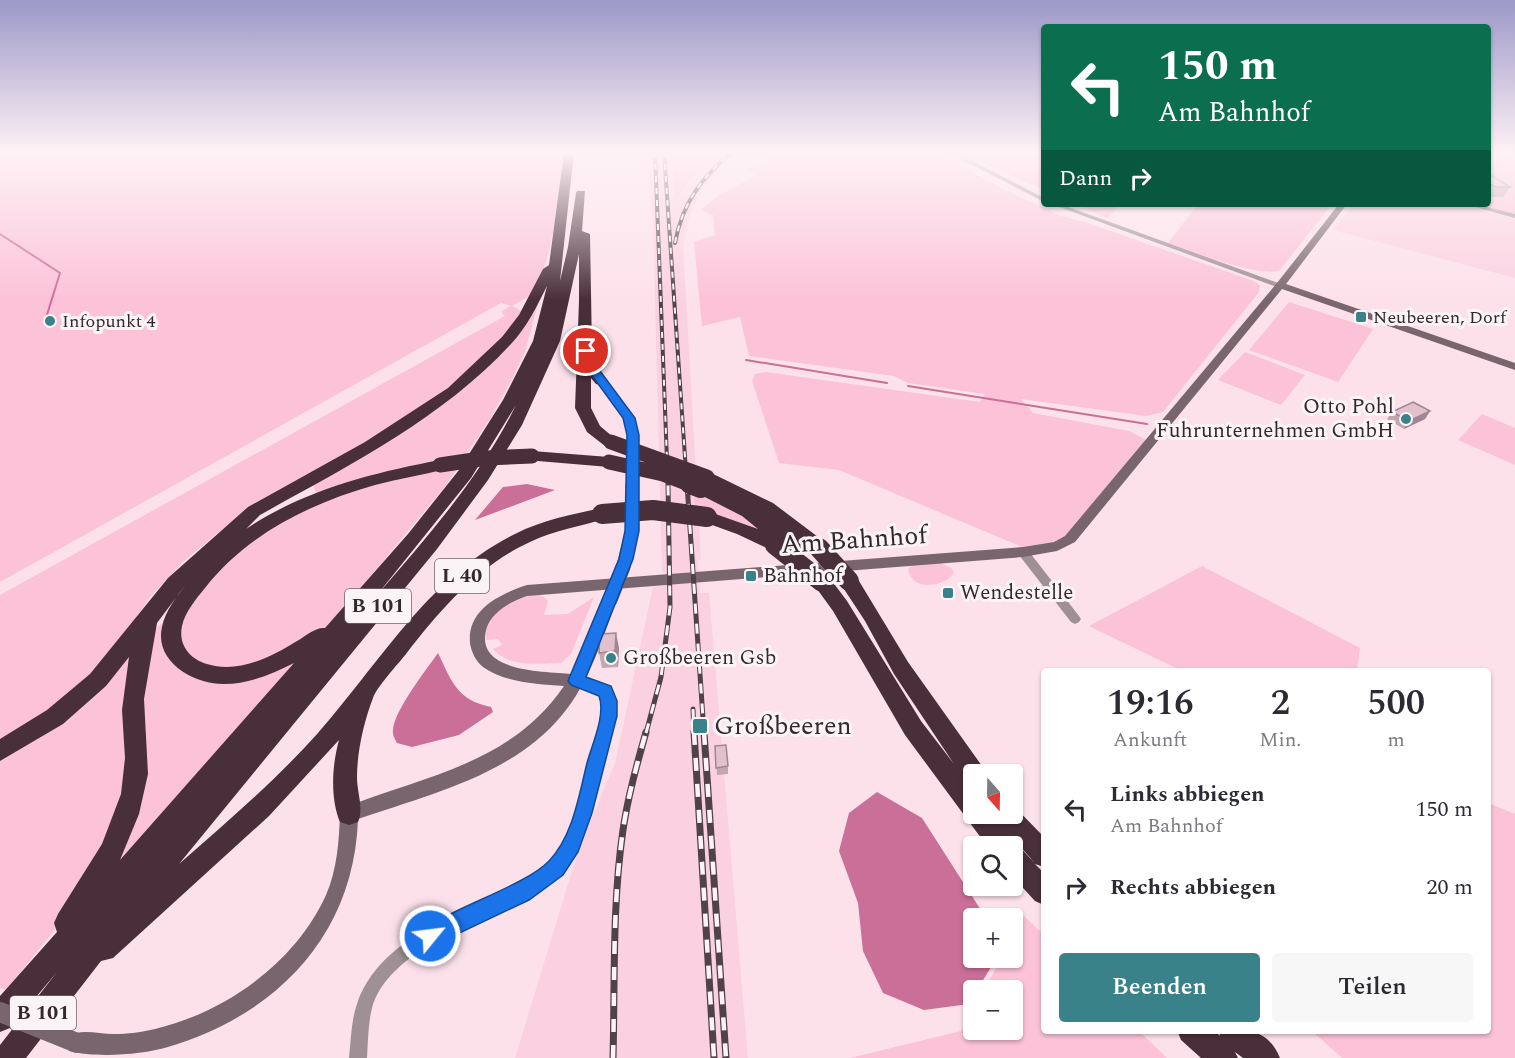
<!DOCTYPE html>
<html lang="de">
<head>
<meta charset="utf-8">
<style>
  :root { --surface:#fff; --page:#f7f7f7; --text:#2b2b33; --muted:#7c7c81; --accent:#3a8289 }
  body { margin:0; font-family:Spectral,serif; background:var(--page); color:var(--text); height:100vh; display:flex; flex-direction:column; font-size:22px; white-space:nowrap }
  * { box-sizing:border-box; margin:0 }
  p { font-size:20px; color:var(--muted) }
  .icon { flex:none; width:33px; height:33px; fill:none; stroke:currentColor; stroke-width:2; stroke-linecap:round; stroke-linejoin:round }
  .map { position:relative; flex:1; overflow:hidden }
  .panel { position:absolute; left:1041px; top:668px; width:450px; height:366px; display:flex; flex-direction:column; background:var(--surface); border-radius:6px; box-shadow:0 2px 4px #0004 }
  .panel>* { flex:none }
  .top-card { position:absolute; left:1041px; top:24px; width:450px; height:183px; border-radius:6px; box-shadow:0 2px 4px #0004; background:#0b6e4f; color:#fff; overflow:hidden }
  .needle { width:39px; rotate:160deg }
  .controls { position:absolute; left:963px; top:764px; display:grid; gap:12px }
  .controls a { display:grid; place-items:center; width:60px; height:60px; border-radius:6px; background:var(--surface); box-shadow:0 2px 4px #0004; font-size:30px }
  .pin { position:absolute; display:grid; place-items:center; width:51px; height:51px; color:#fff; margin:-26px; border:3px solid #fff; border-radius:50%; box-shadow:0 2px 6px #0007 }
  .me { position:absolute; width:66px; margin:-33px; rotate:61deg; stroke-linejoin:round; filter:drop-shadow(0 0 4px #0008) }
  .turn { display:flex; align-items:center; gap:21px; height:126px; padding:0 18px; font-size:27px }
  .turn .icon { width:78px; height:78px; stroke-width:2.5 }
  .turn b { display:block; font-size:42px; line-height:51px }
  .then { display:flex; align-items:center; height:57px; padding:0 18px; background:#0003; gap:12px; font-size:22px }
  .eta { display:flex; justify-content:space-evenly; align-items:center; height:102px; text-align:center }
  .eta b { font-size:36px; font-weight:600; line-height:42px }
  .cta { display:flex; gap:12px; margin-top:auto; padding:12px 18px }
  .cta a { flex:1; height:69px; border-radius:6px; background:var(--accent); color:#fff; font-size:24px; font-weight:600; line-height:69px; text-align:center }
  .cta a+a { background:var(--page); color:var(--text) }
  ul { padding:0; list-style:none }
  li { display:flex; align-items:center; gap:18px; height:78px; padding:0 18px }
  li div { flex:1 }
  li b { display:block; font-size:22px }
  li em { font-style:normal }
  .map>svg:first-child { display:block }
  .built { fill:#fbd1e1 }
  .green { fill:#fbc2d8 }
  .water { fill:#ca6f97 }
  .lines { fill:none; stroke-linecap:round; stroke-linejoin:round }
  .stream { stroke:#ca6f97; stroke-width:2 }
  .street { fill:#9e9095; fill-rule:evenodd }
  .secondary { fill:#79656d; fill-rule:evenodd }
  .highway { fill:#492f3a; fill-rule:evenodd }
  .rail-far2-casing { stroke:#504248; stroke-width:4 }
  .rail-far1-casing { stroke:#504248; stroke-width:5 }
  .rail-casing { stroke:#504248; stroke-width:7 }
  .rail-far2 { stroke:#fbf4f7; stroke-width:2; stroke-dasharray:6; stroke-linecap:butt }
  .rail-far1 { stroke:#fbf4f7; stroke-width:3; stroke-dasharray:10; stroke-linecap:butt }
  .rail { stroke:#fbf4f7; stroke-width:4.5; stroke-dasharray:13; stroke-linecap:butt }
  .secondary-bridge-far1 { stroke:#79656d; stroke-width:15 }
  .secondary-bridge { stroke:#79656d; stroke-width:20 }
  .highway-bridge-far1 { stroke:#492f3a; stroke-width:15 }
  .highway-bridge { stroke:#492f3a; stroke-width:20 }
  .wall { fill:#c2a6b0 }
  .shaded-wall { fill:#9e8790 }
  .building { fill:#e2c1cd; stroke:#9e8790; stroke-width:1.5 }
  .route { fill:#1a73e8; stroke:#114b97; stroke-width:1.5 }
  .poi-dot { fill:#3a8289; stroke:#fbf4f7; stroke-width:2 }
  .labels { text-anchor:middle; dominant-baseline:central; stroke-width:6; stroke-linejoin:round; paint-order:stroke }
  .far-poi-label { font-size:18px; fill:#34282d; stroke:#fbf4f7; text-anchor:start }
  .shield { fill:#fbf4f7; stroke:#70656a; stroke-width:1.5 }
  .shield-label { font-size:20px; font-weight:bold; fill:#34282d }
  .poi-label { font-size:21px; fill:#34282d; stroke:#fbf4f7; text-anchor:start }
  .near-street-label { font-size:26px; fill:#34282d; stroke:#fbf4f7 }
  .near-poi-label { font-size:26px; fill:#34282d; stroke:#fbf4f7; text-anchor:start }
</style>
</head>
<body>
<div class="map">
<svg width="1515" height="1058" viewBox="0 0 1515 1058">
  <rect width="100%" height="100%" fill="#fce1eb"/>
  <path class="built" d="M646,152H673L676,201L697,171L719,152H741L716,172L701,191L688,220L683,246L701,559L698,560L700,593H709L748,1058H515L579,848L615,763L653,587L665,586V572H662L653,221Z
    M1354,204H1460L1515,217V278L1333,230Z"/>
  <path class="green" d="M0,152H562C560,186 553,274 528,296C524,300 517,303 512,306L523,312L507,335L472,370L432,403L221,530L183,562L151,596L95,677L0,744V595L505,316L501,312L511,306L501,303L0,582Z
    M673,152H719L697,171L675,202Z
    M784,152H935L1001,188L1061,216L1085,222L1254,281L1260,286L1259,292L1163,412L1146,416L1021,399L1033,413L1129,431L1146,440L1068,535L1053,542L1022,547L839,470L779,463L752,381L755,374L766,372L980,402L985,394L908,383L894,376L749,356L740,317L702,326L694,242L715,235L713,215L701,210L716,197L759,174L745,170Z
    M958,152H1044V190Z
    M1488,152H1515V214L1473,204H1488Z
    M1075,204H1121L1107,218Z
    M1198,204H1332L1279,271C1251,276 1196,252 1168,243Z
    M539,300L525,352L512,379L490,419L447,484L370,577L120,861L62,921L6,990L0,988V758L161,624L188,606L222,562L266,530L320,501L312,483L437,406Z
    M1289,302L1373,329L1338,382L1249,350Z
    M1245,352L1305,375L1281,405L1218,380Z
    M1482,414L1515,428V465L1458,440Z
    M694,491L746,516L766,534L747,525L695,508Z
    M940,563L951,568L954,572C949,585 920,590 912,578C910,576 909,572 908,569L913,565Z
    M1202,566L1360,648L1357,670H1180L1089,626Z
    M534,594L543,596L548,601L544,615L568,614L594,597L571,654L561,663C539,664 508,667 493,649L502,645L498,639L486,640C483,613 513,601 534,594Z
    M1488,803L1515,814V1058H1342L1312,1031L1488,1030Z
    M1024,916L1044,935V1030L1139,1031L1167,1058H850L961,1031L973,1009L974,1029H1012V990H984L1002,957H1012L1013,938Z"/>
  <path class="water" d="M527,484L555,490L475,520L503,487Z
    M438,653C452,682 457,700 491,707L493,712L459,735L412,747L397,743C395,739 392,735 393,730C394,711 426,670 438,653Z
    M877,792L922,818L986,918H974V957H993V964L977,990H974L973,996L969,1004L924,1010L883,993L863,951L858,903L839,851L849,813Z"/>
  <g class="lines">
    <path class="stream" d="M0,234L60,273L46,318
      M746,360L887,383
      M908,386L1147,424"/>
    <path class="street" d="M947,152H955L1044,198V202Z
      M1051,204H1060L1284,285L1277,287Z
      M1464,204H1475L1515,214V218Z
      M1023,548L1027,549L1079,616L1081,619L1079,622L1075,624L1071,622L1019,555L1018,552L1019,549Z
      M576,676L609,687C611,691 614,696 615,700C618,716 607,746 604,763C595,800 585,847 558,876C541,894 517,903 495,913C453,931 386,959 372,1008C368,1024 368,1042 367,1058H349C351,1040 351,1021 357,1004C376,948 435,923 485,902C506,893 531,883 548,866C574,839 582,796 591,761C595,743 607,712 600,695L572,685L570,681L572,677Z"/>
    <path class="secondary" d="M1339,204H1347L1286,284L1515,363V370L1282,289L1075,542L1057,551L1023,557L527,596C512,601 493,611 487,627C472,673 544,671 572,674L605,596H615L617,600C602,639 590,682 562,715C513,775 428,795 358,819C354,936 276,1015 168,1047C141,1055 96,1058 69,1051L66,1043L69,1035C83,1029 99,1034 114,1034C127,1034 143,1032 155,1029C226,1012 295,963 326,895C337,870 339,841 340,814L343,808C424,776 511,764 564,686C537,684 506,683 483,667C476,662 471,651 470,643C467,609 500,594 527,585L1023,547L1054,542L1065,536L1277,283Z
      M601,378L605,379L635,418L639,435V531L630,567L628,571H618L616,567L625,531L627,435L623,418L595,381Z"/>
    <path class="highway" d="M564,152H574L560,281L568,247L576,193L577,191H585L582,231L590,234L592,351L598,367L608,381L601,385L596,384L591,378V408L600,426L619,442L617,446H605L587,432L575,408L579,301V254L560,341L522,425L488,480L437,549L179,864C227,822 275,781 318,733C380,663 428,577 515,534C542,520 573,514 602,508L608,510L611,514L608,518C582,526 555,530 530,542C478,566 440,610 406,654C398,664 376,688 373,698C364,721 357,752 357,777C357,793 364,808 358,822L349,825L340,822C330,798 332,765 339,740L269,816L124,948L113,958L101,961L26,1058H0V1045L57,972L10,1028L0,1032V996L57,932L54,923L58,914L102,844L121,794L125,758L122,710L129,657L106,686L63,724L0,761V739L47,710L90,674L168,578L248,507L365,442L448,388L502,337L519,315L543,269L549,265ZM547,286L533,341L503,400L459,470L408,534L325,628C315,627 306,636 297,641C271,657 238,674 207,664C190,659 178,645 182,626C185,612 196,599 205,588C247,534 311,503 375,485C398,479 422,475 446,469L448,465L446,461L440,460C372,473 304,490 246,529L260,515C348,466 442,419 511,344C527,327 537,306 547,286ZM516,405C482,475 428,536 377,595L471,478ZM187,583C177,596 165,611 162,627C154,662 194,684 224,684C249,684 272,674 294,663L120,860L139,814L148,774L144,699L157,623Z
      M532,451L609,457L615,458L617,462L615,466L609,467L526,460L524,456L526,452Z
      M707,471L773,503L826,543L828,548L826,553C814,556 809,550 801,543L802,546L799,551L793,553L783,548L775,552L737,534L701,521L698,517L701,513L707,511L758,529L742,516L695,492L692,488L695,484H707L699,477L701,473Z
      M849,574L856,576L908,662L982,766L986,774H974V784L968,782L974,789V813H991L997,820L994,813H1012V804L1044,837V867L1035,864L1044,873V905L1035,901L1012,876V846H987L905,735L833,611L812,582L815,577L822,575L829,577L847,601L921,721L954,764L894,674L865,621L842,586L839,581L842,576ZM1009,834L1034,862C1024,852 1017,844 1009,834Z
      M1177,1030H1214L1220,1036L1218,1030C1246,1030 1267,1027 1280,1058H1243L1235,1052L1238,1058H1201L1181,1040Z"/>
    <g class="rail-far2-casing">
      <path id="rail-far2" d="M655,152L668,486
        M664,152L687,486
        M675,243C682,204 702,176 733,152"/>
    </g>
    <g class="rail-far1-casing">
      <path id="rail-far1" d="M687,484L704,733
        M693,709L694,733
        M646,733L661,677L670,607L668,484"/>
    </g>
    <g class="rail-casing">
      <path id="rail" d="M694,732L714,1058
        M704,732L726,1058
        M613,1058C615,982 612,905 623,830C628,796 637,764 646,732"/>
    </g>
    <use href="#rail-far2" class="rail-far2"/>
    <use href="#rail-far1" class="rail-far1"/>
    <use href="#rail" class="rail"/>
    <path class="secondary-bridge-far1" d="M610,600L623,567"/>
    <path class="secondary-bridge" d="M0,1012L77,1043"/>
    <path class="highway-bridge-far1" d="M611,442L707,477
      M609,462L663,474L694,486
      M440,465L487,458L532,456"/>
    <path class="highway-bridge" d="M690,484L701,488
      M602,514L653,510L707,517
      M775,545L822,582
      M819,548L849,581"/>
  </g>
  <path class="wall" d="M1488,175L1510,187L1504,197H1490L1488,196Z
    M1430,411L1425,419L1404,429L1387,419L1392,412Z
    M619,648L618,667L602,668L599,653Z
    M715,746L728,766V774L717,775Z"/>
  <path class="shaded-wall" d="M1430,411L1425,419L1404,429L1409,421Z
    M616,633L619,648L618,667L615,651Z"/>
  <path class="building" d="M1488,175H1491L1510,187H1496L1488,183Z
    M1413,402L1430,411L1409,421L1392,412Z
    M616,633L615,651L599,653L600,634Z
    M726,745L728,766L716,768L715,746Z"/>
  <linearGradient id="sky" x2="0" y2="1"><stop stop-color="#9c98c8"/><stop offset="0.51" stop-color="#fef2f6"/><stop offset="1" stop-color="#fef2f6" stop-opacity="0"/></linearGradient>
  <rect width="1515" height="300" fill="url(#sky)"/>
  <path class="route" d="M586,348L589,349L597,367L635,418L639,435V531L633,559L586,677L611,686L617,701V716L592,813L578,852L563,875L529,900L430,947L423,944L420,936C429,915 524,888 549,861C573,836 579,795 587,763C592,744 606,715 599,696L571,685L568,681L619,559L625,531L627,435L623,418L586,367L580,351Z"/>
  <g class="poi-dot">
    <rect x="1355" y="311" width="12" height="12" rx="3"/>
    <circle cx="50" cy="321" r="6"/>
    <circle cx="1406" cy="419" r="6"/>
    <rect x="745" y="570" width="12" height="12" rx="3"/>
    <rect x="942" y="587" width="12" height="12" rx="3"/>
    <circle cx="611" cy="658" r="6"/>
    <rect x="692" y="718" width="16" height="16" rx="3"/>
  </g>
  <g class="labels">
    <g class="far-poi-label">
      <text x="1373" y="317">Neubeeren, Dorf</text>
      <text x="62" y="321">Infopunkt 4</text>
    </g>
    <g class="shield">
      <rect x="435" y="559" width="54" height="34" rx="4.5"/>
      <rect x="345" y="589" width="66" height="34" rx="4.5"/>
      <rect x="10" y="996" width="66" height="34" rx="4.5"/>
    </g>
    <g class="shield-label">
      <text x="462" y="576">L 40</text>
      <text x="378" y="606">B 101</text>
      <text x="43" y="1013">B 101</text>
    </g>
    <g class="poi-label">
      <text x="1394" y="407" text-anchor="end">Otto Pohl<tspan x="1394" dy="24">Fuhrunternehmen GmbH</tspan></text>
      <text x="763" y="576">Bahnhof</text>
      <text x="960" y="593">Wendestelle</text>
      <text x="623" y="658">Großbeeren Gsb</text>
    </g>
    <g class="near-street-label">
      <text transform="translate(854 540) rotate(-4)">Am Bahnhof</text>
    </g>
    <g class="near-poi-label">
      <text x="714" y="726">Großbeeren</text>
    </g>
  </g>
</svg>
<div class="controls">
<a><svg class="needle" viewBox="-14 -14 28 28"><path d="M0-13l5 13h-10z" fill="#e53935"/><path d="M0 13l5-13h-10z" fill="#7c7c81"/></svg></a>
<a><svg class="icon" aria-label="search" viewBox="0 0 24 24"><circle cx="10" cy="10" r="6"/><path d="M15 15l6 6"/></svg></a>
<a>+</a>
<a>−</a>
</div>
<div class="pin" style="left:586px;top:351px;background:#d93025"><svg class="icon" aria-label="arrive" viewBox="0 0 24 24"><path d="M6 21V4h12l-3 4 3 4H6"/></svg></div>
<svg class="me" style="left:430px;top:936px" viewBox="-20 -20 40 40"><circle r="17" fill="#1a73e8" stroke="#fff" stroke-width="3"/><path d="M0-11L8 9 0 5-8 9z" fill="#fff"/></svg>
<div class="top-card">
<div class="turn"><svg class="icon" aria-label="left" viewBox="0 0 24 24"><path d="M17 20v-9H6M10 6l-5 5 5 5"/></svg><div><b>150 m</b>Am Bahnhof</div></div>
<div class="then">Dann<svg class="icon" aria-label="right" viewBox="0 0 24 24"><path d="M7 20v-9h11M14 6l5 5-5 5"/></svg></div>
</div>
<section class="panel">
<div class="eta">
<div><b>19:16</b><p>Ankunft</p></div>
<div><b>2</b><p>Min.</p></div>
<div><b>500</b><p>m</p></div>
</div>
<ul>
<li><svg class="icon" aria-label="left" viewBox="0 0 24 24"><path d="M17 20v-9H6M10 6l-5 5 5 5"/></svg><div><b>Links abbiegen</b><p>Am Bahnhof</p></div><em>150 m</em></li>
<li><svg class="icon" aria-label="right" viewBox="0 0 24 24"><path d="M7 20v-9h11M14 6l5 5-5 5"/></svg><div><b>Rechts abbiegen</b></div><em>20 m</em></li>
</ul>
<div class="cta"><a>Beenden</a><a>Teilen</a></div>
</section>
</div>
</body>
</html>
